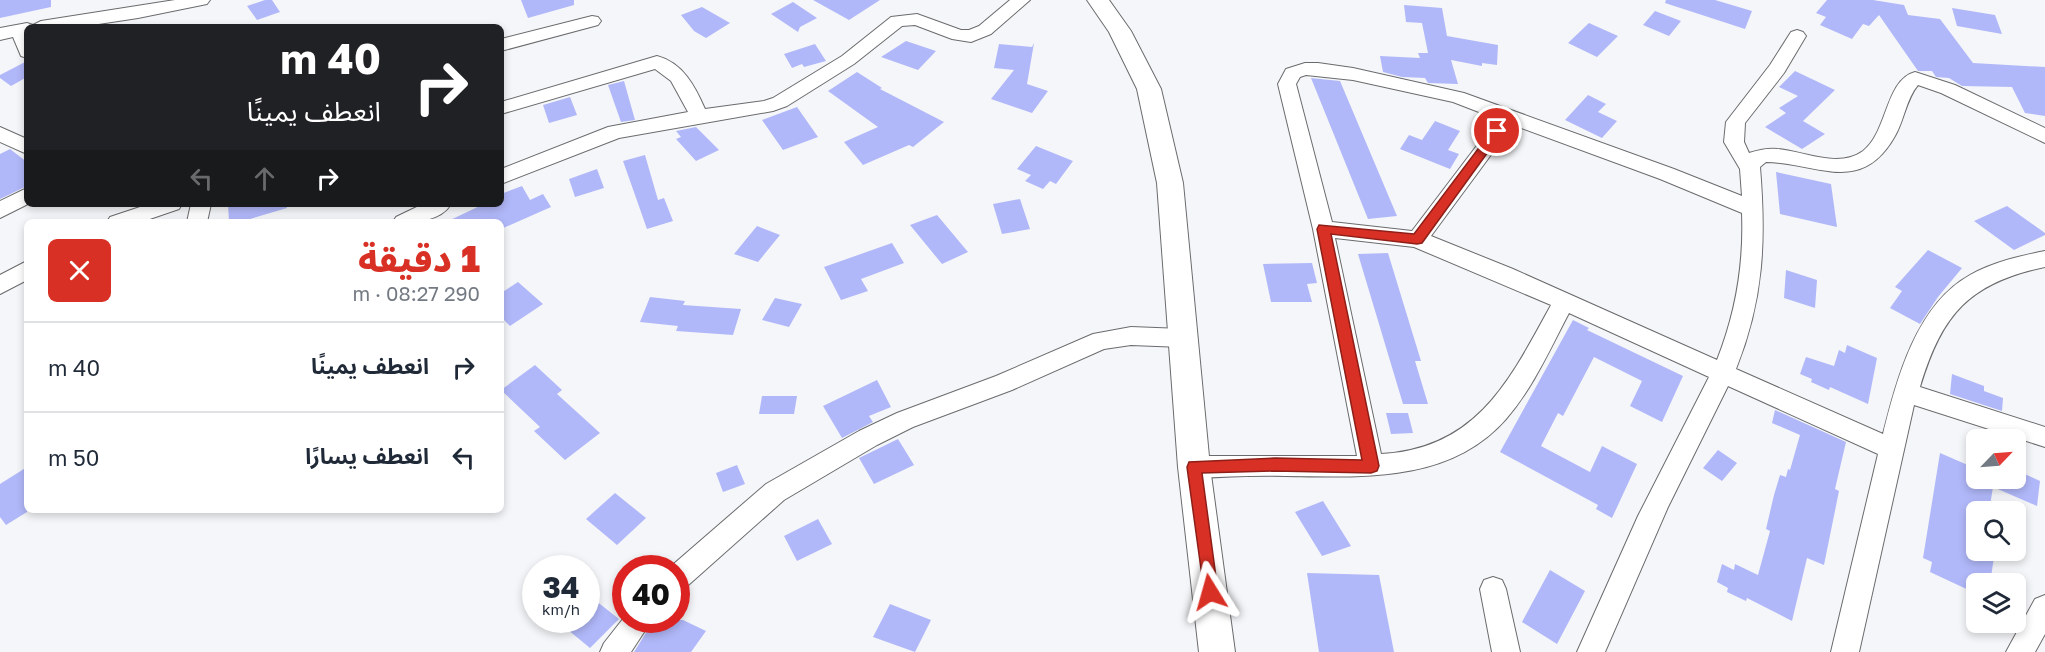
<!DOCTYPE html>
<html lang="ar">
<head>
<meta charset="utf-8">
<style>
  :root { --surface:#fff; --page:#f6f6f7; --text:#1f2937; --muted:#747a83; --line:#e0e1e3; --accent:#d93025 }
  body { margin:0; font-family:"Golos Text","Noto Sans Arabic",sans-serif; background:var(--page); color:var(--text); direction:rtl; height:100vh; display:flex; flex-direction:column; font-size:22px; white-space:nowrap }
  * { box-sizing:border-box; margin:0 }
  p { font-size:20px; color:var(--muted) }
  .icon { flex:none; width:33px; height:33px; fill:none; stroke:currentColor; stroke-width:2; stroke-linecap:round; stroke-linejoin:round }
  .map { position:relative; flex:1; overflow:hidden; direction:ltr }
  .sheet { position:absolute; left:24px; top:219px; width:480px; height:294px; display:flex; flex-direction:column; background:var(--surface); border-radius:9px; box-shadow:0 3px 9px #0003; direction:rtl }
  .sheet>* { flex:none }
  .top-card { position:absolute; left:24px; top:24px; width:480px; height:183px; border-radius:9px; box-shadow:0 3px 9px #0003; direction:rtl; background:#202124; color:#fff; overflow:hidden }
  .needle { width:39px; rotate:65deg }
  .fabs { position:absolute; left:1966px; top:429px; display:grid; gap:12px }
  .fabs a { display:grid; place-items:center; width:60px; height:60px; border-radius:9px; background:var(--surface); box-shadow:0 3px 9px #0003; font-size:30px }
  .speed { position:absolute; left:522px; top:555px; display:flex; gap:12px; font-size:30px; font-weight:700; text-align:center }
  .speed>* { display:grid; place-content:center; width:78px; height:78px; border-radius:50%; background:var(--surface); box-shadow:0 3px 9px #0003; line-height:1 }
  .speed small { font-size:15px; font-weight:400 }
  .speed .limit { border:9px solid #d22; background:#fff; color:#111 }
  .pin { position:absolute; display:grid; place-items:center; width:51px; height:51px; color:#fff; margin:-26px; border:3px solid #fff; border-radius:50%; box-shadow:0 2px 6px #0007 }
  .me { position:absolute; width:66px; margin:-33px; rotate:352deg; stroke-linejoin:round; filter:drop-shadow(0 0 4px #0008) }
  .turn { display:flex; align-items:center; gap:21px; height:126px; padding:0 24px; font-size:27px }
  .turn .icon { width:78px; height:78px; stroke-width:2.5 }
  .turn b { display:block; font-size:42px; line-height:51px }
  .lanes { display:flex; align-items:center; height:57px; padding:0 24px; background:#0003; justify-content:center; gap:30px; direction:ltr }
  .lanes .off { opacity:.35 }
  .round { display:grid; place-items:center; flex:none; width:63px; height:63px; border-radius:9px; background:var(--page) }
  .head { display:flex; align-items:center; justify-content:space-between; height:102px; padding:0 24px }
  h1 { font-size:36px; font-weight:800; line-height:45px; color:var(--accent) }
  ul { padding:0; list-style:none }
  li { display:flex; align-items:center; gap:18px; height:90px; padding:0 24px; border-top:2px solid var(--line) }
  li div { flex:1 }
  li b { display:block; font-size:22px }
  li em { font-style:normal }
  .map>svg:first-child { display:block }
  .building { fill:#b1b8f9 }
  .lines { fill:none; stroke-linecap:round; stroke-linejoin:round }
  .minor-casing { stroke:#6a6b6d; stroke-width:2 }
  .tertiary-casing { stroke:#6a6b6d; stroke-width:2 }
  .minor { fill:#fff; fill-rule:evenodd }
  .tertiary { fill:#fff; fill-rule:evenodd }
  .route { fill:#d93025; stroke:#8d1f18; stroke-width:1.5 }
</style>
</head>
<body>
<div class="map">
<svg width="2045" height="652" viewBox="0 0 2045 652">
  <rect width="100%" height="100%" fill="#f5f6f9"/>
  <path class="building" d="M0,0H51V7L0,18Z
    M265,0H272L280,12L257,20L247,6Z
    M521,0H574V5L528,18Z
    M813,0H880L849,20Z
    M1666,0H1715L1752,11L1745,29L1665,3Z
    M1827,0H1873L1904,5L1908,15L1940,19L1973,63L2045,67V116L2025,113L2012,87L1962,86L1949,78L1936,77L1932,71H1918L1879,15L1869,26L1863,24L1852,39L1820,25L1826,17L1816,13Z
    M793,2L817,18L800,27L798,32L771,14Z
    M1404,5L1442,8L1447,36L1498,45L1497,65L1482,63V66L1451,60L1458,84L1428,83L1425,78L1402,77L1383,72L1380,56L1420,58L1418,53H1428L1422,23L1406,22Z
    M702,7L730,23L706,38L694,31L681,15Z
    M1952,8L1995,15L2002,34L1957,26Z
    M1655,11L1681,21L1669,36L1643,25Z
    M1589,23L1618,36L1597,57L1568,43Z
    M906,41L936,51L918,70L881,57Z
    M1034,43L1027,84L1048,91L1032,113L991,99L1014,70L994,68L999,44L1032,47Z
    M815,44L826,61L804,67L802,64L792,68L784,54Z
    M27,61V77L11,86L0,78V75Z
    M1795,71L1835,90L1803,121L1825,134L1802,149L1765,127L1786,113L1779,108L1798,96L1779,87Z
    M857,72L882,88L880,89L944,122L913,147L909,145L863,165L844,142L878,127L828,91Z
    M1311,78L1340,81L1397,216L1368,219Z
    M624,81L635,120L621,122L608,85Z
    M1588,95L1606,104L1598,112L1617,121L1602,138L1565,120Z
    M570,97L577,115L549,123L543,105Z
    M797,107L818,137L783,150L762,120Z
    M1435,121L1460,131L1448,150L1459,154L1450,169L1400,149L1409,135L1422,140Z
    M696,127L719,150L696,161L676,139L681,137L676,131Z
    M1036,146L1073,161L1056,184L1050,181L1043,189L1025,181L1031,175L1017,169Z
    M10,149L27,162V186L0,199V154Z
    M645,155L658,200L664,198L673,221L647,229L623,161Z
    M597,169L604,188L575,197L569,179Z
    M1776,172L1831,184L1837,227L1780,214Z
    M522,186L530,200L543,194L551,207L501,229V222H446L484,204H501V194Z
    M1020,199L1030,229L1002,234L993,204Z
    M228,204H286L287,208L240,222H229Z
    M2007,206L2045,233V235L2014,250L1974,221Z
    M937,215L968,252L942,264L910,225Z
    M757,226L780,235L758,262L734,254Z
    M892,243L904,263L861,279L868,291L841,300L824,267Z
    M1928,250L1962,268L1938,297L1920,324L1890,308L1902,291L1895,287Z
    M1388,253L1421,361H1415L1428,404H1403L1358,254Z
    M1312,263L1317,283L1307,284L1312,302H1271L1263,264Z
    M1786,270L1817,280L1815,308L1784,298Z
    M518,282L543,304L510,326L501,317V293Z
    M650,297L685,301L683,305L741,309L733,335L676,331L678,326L640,322Z
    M775,298L802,304L789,327L762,320Z
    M1573,320L1589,328L1587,330L1683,376L1662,422L1630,406L1642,381L1594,357L1563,416L1558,413L1541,446L1590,472L1602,446L1637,464L1612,518L1596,509L1598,505L1500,452Z
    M1847,345L1877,358L1868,404L1830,387L1829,390L1811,382L1812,379L1800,374L1806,357L1834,366L1839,350L1845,353Z
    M535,365L562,390L557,394L600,433L565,460L534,431L540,427L501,390Z
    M1952,374L1984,386V391L2003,398L2002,411L1950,394Z
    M877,380L891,407L869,416L873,422L842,438L823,406Z
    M762,396H797L794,414H759Z
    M1775,410L1846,442L1835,489L1839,491L1824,565L1807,558L1792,621L1747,598L1746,601L1727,592L1728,588L1717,582L1722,564L1734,570L1735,564L1758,575L1770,531L1766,529L1774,495L1780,475L1786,477L1788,469L1790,470L1800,435L1772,423Z
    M1386,413H1408L1413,433L1391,434Z
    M898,439L914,465L874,484L859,458Z
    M1718,450L1737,463L1722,481L1703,468Z
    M1940,453L1977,469V478H2016V470L2040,481L2037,506L1993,487L1989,512H1977V550H1995L1990,584H1976L1975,593L1930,572L1932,562L1923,558Z
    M737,465L745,484L723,492L716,473Z
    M27,467V512L6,525L0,517V484Z
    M615,493L646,518L617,545L586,519Z
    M1323,501L1351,546L1322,556L1295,512Z
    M818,519L832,544L797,561L784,536Z
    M1550,570L1585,591L1557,644L1522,622Z
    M1307,573L1379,575L1394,652H1319Z
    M586,593L619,619L590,648L556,620H586Z
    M890,604L931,620L915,652L873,637Z
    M654,620H683L706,631L691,652H634Z"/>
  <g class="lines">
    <g class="minor-casing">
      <path id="minor" d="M175,0H210L207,4L138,18L79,27H27V58L21,56L13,37L0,40V28L27,23L33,25L41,21Z
        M1010,0H1030L991,34L971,42L952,39L915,25L902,26L854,64L787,106L773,111L619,138L501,184V169L608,127L688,112L671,81L655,69L501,114V102L657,56C683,63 695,86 705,109L764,101L773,98L842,56L891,17L917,14L961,30H969L979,26Z
        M592,16L598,17L601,21L598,25L501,51V39Z
        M1797,30L1803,32L1806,36L1784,73L1745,123L1744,142L1749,153C1759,150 1767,148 1777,149C1804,151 1838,169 1863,151C1888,132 1885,80 1915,72L1955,85L2045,128V143L1941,93L1918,85C1906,99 1904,121 1895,136C1861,196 1818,163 1766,162L1760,167C1766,240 1764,299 1736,369L1883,434C1897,379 1916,305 1970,275C1993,262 2020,256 2045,251V267C1969,283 1942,314 1920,387L2045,427V447L1914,405L1859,652H1831L1878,454L1728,386L1668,507L1605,652H1577L1638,516L1709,377L1569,313C1550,349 1533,388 1506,419C1450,483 1363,477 1285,476C1255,475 1224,477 1194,478L1185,475L1182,467L1185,459L1194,456H1357L1313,229L1278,84L1286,69L1305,63H1318L1353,68L1464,93L1674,169L1742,196L1740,169L1724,142L1726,122L1770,65L1791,32ZM1306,75L1353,80L1453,102L1497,119L1412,231L1332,222L1296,84L1300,77ZM1513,125L1660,179L1742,213C1744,264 1736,312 1717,360L1513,269L1431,236ZM1335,238L1414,247L1551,305C1510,380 1477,449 1381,454Z
        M0,127L27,139V154L0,142Z
        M27,188L28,204L0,218V201Z
        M149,204H182L179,209L141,222H107L110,217Z
        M191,204H211L207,222H187Z
        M423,204H451C440,223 411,222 393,222L396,217Z
        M27,261V280L0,294V275Z
        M1131,327L1182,329L1190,332L1193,338L1190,344L1182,347L1131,345L1104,349L1012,390L913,427L877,445L784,500L685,588L676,591V568H669L766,484L859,431L897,413L996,376L1093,334Z
        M1493,577L1502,580L1506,589L1520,652H1492L1480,589L1484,580Z
        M2045,595V634L2035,652H2006L2035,599Z
        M626,615V620H652L631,652H600L604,643Z"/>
    </g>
    <g class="tertiary-casing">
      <path id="tertiary" d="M1087,0H1109L1131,31L1161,89L1183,183L1210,467L1235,652H1199L1178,467L1157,183L1137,89L1109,32Z"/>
    </g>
    <use href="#minor" class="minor"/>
    <use href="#tertiary" class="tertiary"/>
  </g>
  <path class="route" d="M1497,127L1503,131L1501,134L1422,243L1417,244L1331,234L1379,466L1377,471L1371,473L1275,471L1202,473L1218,592L1216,598L1210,600L1205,598L1187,467L1189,462L1275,458L1362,460L1317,229L1319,225L1414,234L1493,129Z"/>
</svg>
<div class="fabs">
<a><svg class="needle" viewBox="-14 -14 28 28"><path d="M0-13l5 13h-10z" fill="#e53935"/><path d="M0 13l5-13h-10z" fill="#747a83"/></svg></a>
<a><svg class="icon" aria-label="search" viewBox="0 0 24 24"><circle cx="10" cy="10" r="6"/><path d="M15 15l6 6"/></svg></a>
<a><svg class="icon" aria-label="layers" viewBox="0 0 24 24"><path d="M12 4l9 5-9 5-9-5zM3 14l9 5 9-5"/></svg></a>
</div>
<div class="speed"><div>34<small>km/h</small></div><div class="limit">40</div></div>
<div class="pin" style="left:1497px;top:131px;background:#d93025"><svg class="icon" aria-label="arrive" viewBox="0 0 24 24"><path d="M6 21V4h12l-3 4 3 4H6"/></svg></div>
<svg class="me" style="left:1210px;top:592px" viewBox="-20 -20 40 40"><path d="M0-17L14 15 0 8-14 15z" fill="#d93025" stroke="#fff" stroke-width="4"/></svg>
<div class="top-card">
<div class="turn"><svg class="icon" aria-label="right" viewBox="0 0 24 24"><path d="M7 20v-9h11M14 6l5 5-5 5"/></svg><div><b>40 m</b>انعطف يمينًا</div></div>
<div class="lanes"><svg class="icon off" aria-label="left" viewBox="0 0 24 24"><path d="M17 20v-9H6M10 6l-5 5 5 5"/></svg><svg class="icon off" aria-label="ahead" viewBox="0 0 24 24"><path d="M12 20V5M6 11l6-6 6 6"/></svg><svg class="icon" aria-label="right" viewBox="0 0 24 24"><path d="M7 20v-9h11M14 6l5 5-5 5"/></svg></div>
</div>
<section class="sheet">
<div class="head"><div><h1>1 دقيقة</h1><p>290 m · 08:27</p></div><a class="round" style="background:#d93025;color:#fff"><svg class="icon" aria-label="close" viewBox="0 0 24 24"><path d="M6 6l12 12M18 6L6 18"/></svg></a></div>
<ul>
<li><svg class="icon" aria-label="right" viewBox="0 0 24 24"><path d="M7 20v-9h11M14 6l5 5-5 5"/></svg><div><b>انعطف يمينًا</b></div><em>40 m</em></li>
<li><svg class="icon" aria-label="left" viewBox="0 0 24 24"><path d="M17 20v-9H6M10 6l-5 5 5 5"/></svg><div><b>انعطف يسارًا</b></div><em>50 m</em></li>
</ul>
</section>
</div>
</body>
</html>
